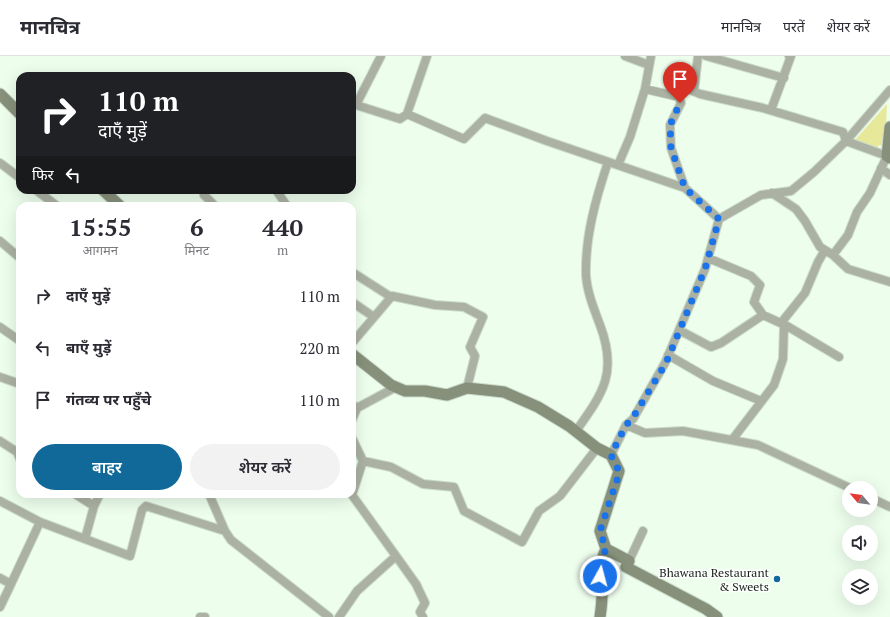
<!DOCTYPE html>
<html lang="hi">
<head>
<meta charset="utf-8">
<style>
  :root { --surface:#fff; --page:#f2f2f3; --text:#2b2b33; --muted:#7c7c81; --line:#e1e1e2; --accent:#106999 }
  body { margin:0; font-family:"PT Serif","Noto Sans Devanagari",serif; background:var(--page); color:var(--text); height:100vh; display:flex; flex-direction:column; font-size:15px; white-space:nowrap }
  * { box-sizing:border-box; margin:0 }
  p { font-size:13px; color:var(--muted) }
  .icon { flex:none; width:22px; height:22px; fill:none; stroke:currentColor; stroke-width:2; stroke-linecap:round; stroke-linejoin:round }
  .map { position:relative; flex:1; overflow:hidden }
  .drawer { position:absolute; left:16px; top:146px; width:340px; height:296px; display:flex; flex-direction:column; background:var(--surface); border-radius:12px; box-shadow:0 4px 16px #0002 }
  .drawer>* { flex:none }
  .hud { position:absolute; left:16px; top:16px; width:340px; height:122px; border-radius:12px; box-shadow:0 4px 16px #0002; background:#202124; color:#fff; overflow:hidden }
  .needle { width:26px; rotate:299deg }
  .buttons { position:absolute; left:842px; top:425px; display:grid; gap:8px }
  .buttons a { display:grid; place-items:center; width:36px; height:36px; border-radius:50%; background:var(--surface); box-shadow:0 4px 16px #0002; font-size:20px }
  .pin { position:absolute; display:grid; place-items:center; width:34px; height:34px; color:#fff; margin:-41px -17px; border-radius:50% 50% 50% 0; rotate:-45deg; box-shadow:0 0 4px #0007 }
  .pin .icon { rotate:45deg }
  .me { position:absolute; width:44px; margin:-22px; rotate:7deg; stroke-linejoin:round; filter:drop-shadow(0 0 3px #0008) }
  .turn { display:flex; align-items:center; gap:14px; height:84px; padding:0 16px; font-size:18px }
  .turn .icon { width:52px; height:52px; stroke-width:2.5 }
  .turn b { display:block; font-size:28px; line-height:34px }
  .then { display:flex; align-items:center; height:38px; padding:0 16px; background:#0003; gap:8px; font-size:15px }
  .eta { display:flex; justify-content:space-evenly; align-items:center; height:68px; text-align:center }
  .eta b { font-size:24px; font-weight:600; line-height:28px }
  .action { display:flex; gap:8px; margin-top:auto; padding:8px 16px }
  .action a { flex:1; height:46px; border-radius:24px; background:var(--accent); color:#fff; font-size:16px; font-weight:600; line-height:46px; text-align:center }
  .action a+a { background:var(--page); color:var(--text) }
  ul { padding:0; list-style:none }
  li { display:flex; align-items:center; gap:12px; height:52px; padding:0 16px }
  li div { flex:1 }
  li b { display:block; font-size:15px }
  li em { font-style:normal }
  header { display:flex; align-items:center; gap:24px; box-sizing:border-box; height:56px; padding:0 20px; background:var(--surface); border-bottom:1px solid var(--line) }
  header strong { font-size:19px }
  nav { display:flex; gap:22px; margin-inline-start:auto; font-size:14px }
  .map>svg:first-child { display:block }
  .green { fill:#e7e89a }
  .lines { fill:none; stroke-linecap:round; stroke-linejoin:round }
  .street-casing { stroke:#cbdbcb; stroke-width:10 }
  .secondary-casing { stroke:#cbdbcb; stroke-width:13 }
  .street { stroke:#abb2a3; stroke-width:8 }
  .secondary { stroke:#86907a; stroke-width:11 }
  .route { stroke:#1a73e8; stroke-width:7; stroke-dasharray:0 12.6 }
  .poi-dot { fill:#106999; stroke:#fff; stroke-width:1.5 }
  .labels { text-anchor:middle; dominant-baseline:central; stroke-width:3; stroke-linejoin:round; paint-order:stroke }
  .poi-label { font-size:12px; fill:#162117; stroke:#fff; text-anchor:end }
</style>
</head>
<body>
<header>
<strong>मानचित्र</strong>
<nav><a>मानचित्र</a><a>परतें</a><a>शेयर करें</a></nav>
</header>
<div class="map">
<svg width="890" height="561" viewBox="0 0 890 561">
  <rect width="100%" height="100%" fill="#edfeed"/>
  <path class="green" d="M887,48L885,90L879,89L877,94L855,84Z"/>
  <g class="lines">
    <g class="street-casing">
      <path id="street" d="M381,0L356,49L400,63L407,58L464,83L485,62L547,85L685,132L719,163L761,139L791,135L814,116L846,85L890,34
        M625,0L649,9
        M706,0L784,22
        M645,33L651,0
        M694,35L698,0
        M678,38L681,47L670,69L671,92L685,132
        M771,54L791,0H789
        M407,58L427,0
        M0,107L20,122
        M618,109L630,81L645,33L675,40L688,33L700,38L763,52L843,76L846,85L887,100L870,137L857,156L848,179L833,199
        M881,112L890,119
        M36,134L57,150
        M276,134L287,150
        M772,137L796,153L805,165L820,191L833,199L848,213L890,226
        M204,139L215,150
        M0,185L20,202
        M708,202L751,220L760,229L754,246L763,259L787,270L839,301
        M352,216L391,241
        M352,246L374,261
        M781,267L805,237L818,206L825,194
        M0,271L20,285
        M679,274L711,291L721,287L763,259
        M352,287L392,240L435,249L464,251L483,261L470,291L475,300L467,332
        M668,299L713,325L761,345
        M0,321L20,328
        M352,348L357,352L352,364
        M357,352L396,331
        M626,369L645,377L683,375L758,389L850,432
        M576,375C603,337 618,317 600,269C594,253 587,236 586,219C585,180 596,142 608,106
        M352,382L363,405L391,411L423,428L454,431L464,455L522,486L539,455L560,440L597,392
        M732,384L774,329L783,303L784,269
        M0,385L17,396L20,403
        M611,399L626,369L633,363L665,307L705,213L719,163
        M75,438L94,450
        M209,438L225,475L231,484L329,561
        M871,442L890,451
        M0,445L40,466L11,528
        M40,466L130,500L142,454L146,450L225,475
        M85,483L94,450L100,438
        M396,500L416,528L425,547L420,556L423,561
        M629,505L643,475
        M0,522L11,528L0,551
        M200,561H205
        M339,561L357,535L396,500L352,439L363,405"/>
    </g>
    <g class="secondary-casing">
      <path id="secondary" d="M0,38L20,58
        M890,71L887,100L890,102
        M103,134L120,150
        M352,298L391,329L405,335H425L447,339L467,332L504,336L538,351L569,370L597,392L611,399L619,415L600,475L606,493C598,509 603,522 602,539C602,546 601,554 600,561
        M606,493L629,505L626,511L706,553L717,561"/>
    </g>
    <use href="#street" class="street"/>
    <use href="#secondary" class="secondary"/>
  </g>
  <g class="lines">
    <path class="route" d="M600,520L602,502L606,493L600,475L618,421L619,415L611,399L626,369L632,363L666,307L705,213L719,163L685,132L671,92L670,69L680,47"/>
  </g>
  <circle class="poi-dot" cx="777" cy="523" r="4"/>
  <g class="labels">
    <g class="poi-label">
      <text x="769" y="516">Bhawana Restaurant<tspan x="769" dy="14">&amp; Sweets</tspan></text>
    </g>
  </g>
</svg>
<div class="buttons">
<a><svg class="needle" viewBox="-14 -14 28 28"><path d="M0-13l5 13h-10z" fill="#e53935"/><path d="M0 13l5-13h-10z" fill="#7c7c81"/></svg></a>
<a><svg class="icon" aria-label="sound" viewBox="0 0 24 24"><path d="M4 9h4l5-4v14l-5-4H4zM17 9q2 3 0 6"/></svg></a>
<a><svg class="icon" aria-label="layers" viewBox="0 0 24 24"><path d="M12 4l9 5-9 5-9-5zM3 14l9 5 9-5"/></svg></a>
</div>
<div class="pin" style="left:680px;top:47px;background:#d93025"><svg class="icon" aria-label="arrive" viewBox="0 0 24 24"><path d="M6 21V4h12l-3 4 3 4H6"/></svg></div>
<svg class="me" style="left:600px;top:520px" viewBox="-20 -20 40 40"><circle r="17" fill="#1a73e8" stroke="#fff" stroke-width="3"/><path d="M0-11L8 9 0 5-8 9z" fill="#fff"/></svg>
<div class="hud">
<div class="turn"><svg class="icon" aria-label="right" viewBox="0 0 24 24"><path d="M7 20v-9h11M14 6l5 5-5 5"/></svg><div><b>110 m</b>दाएँ मुड़ें</div></div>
<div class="then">फिर<svg class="icon" aria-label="left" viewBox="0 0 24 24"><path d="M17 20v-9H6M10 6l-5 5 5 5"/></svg></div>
</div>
<section class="drawer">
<div class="eta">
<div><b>15:55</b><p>आगमन</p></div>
<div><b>6</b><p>मिनट</p></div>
<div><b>440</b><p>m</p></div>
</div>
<ul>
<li><svg class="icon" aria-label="right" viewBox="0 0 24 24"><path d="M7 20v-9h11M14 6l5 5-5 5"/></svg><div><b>दाएँ मुड़ें</b></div><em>110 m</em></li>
<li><svg class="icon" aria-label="left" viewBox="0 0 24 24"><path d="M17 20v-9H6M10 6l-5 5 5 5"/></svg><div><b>बाएँ मुड़ें</b></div><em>220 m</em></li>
<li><svg class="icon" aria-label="arrive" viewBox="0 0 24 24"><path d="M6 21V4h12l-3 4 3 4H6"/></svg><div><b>गंतव्य पर पहुँचे</b></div><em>110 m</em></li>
</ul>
<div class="action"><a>बाहर</a><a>शेयर करें</a></div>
</section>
</div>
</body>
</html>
